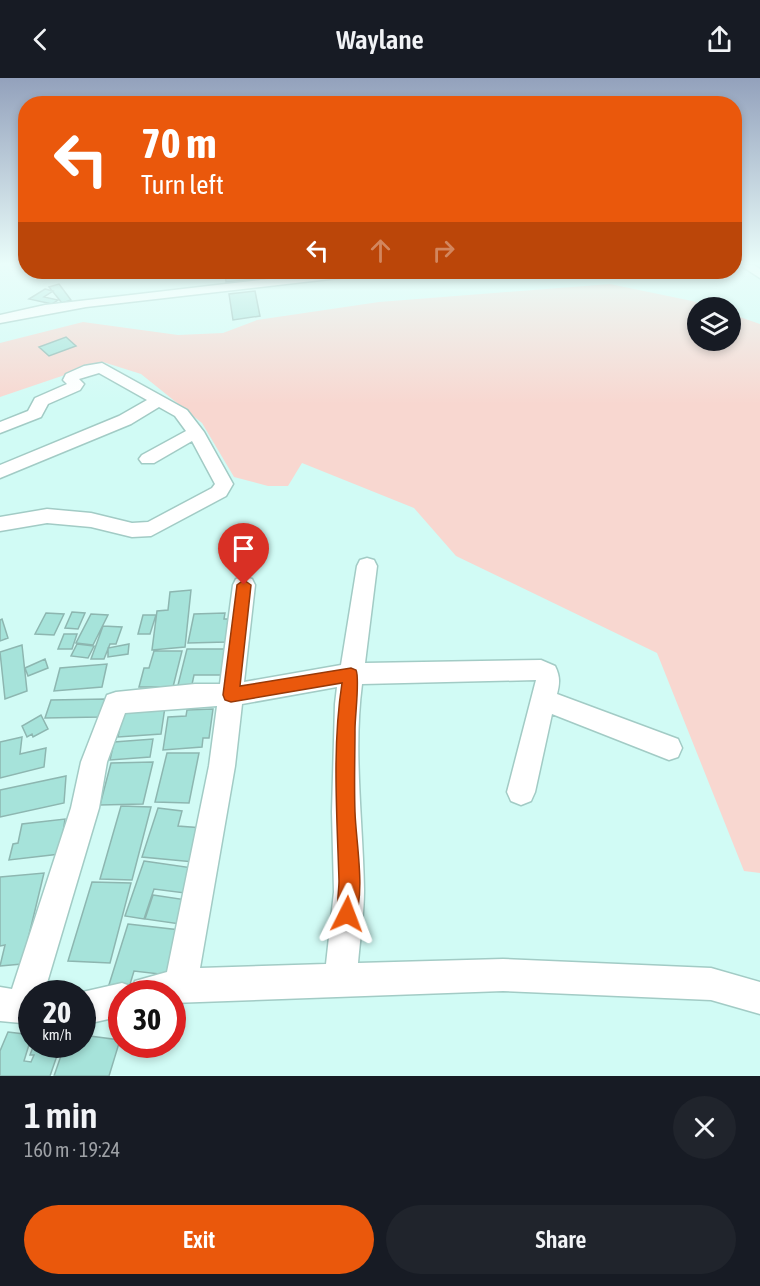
<!DOCTYPE html>
<html lang="en">
<head>
<meta charset="utf-8">
<style>
  :root { --surface:#171b24; --page:#20242c; --text:#f1f3f6; --muted:#9ea1a6; --accent:#ea580c }
  body { margin:0; font-family:"Asap Condensed",sans-serif; background:var(--page); color:var(--text); height:100vh; display:flex; flex-direction:column; font-size:22px; white-space:nowrap }
  * { box-sizing:border-box; margin:0 }
  p { font-size:20px; color:var(--muted) }
  .icon { flex:none; width:33px; height:33px; fill:none; stroke:currentColor; stroke-width:2; stroke-linecap:round; stroke-linejoin:round }
  .map { position:relative; height:998px; overflow:hidden }
  .details { display:flex; flex-direction:column; background:var(--surface); flex:1 }
  .details>* { flex:none }
  .top-card { position:absolute; left:18px; top:18px; width:724px; height:183px; border-radius:24px; box-shadow:0 3px 9px #0003; background:#ea580c; color:#fff; overflow:hidden }
  .controls { position:absolute; left:687px; top:219px; display:grid; gap:12px }
  .controls a { display:grid; place-items:center; width:54px; height:54px; border-radius:50%; background:var(--surface); box-shadow:0 3px 9px #0003; font-size:30px }
  .speed { position:absolute; left:18px; top:902px; display:flex; gap:12px; font-size:30px; font-weight:700; text-align:center }
  .speed>* { display:grid; place-content:center; width:78px; height:78px; border-radius:50%; background:var(--surface); box-shadow:0 3px 9px #0003; line-height:1 }
  .speed small { font-size:15px; font-weight:400 }
  .speed .limit { border:9px solid #d22; background:#fff; color:#111 }
  .pin { position:absolute; display:grid; place-items:center; width:51px; height:51px; color:#fff; margin:-62px -26px; border-radius:50% 50% 50% 0; rotate:-45deg; box-shadow:0 0 6px #0007 }
  .pin .icon { rotate:45deg }
  .me { position:absolute; width:66px; margin:-33px; rotate:3deg; stroke-linejoin:round; filter:drop-shadow(0 0 4px #0008) }
  .turn { display:flex; align-items:center; gap:21px; height:126px; padding:0 24px; font-size:27px }
  .turn .icon { width:78px; height:78px; stroke-width:2.5 }
  .turn b { display:block; font-size:42px; line-height:51px }
  .lanes { display:flex; align-items:center; height:57px; padding:0 24px; background:#0003; justify-content:center; gap:30px; direction:ltr }
  .lanes .off { opacity:.35 }
  .round { display:grid; place-items:center; flex:none; width:63px; height:63px; border-radius:32px; background:var(--page) }
  .head { display:flex; align-items:center; justify-content:space-between; height:102px; padding:0 24px }
  h1 { font-size:36px; font-weight:600; line-height:45px }
  .button { display:flex; gap:12px; margin-top:auto; padding:12px 24px }
  .button a { flex:1; height:69px; border-radius:36px; background:var(--accent); color:#fff; font-size:24px; font-weight:600; line-height:69px; text-align:center }
  .button a+a { background:var(--page); color:var(--text) }
  header { display:flex; justify-content:space-between; align-items:center; height:78px; padding:0 24px; background:var(--surface); font-size:27px; font-weight:600 }
  .map>svg:first-child { display:block }
  .green { fill:#f8d7d0 }
  .building { fill:#a6e3da; stroke:#8db6b0; stroke-width:1.5 }
  .lines { fill:none; stroke-linecap:round; stroke-linejoin:round }
  .minor-casing { stroke:#a2cbc5; stroke-width:3 }
  .minor { fill:#fff; fill-rule:evenodd }
  .route { fill:#ea580c; stroke:#983908; stroke-width:1.5 }
</style>
</head>
<body>
<header><svg class="icon" aria-label="back" viewBox="0 0 24 24"><path d="M15 5l-7 7 7 7"/></svg>Waylane<svg class="icon" aria-label="share" viewBox="0 0 24 24"><path d="M12 15V3M7 8l5-5 5 5M5 13v7h14v-7"/></svg></header>
<div class="map">
<svg width="760" height="998" viewBox="0 0 760 998">
  <rect width="100%" height="100%" fill="#d1fbf5"/>
  <path class="green" d="M610,206L692,223L711,229L698,230V262H730L731,236L760,246V795L744,793L657,575L456,478L414,430L302,385L288,408H268L234,399L202,345L141,296L103,284L0,319V265L83,244L178,257L223,255L257,242L379,224Z"/>
  <path class="building" d="M225,194H252L254,201L226,204Z
    M59,206L71,222L62,225L49,209Z
    M45,211L53,213L44,219L58,222L52,226L29,221Z
    M255,213L260,238L233,242L229,216Z
    M66,259L76,268L49,278L39,269Z
    M191,512L185,569L152,572L157,533L168,532L170,514Z
    M72,534L85,535L78,551L65,550Z
    M46,535L64,536L54,557L35,556Z
    M225,535L224,541H230L227,564L188,565L194,536Z
    M91,536L108,537L93,567L76,565Z
    M143,537H156L150,556H138Z
    M2,541L8,560L0,563V542Z
    M103,548L122,549L116,566H110L104,581H91Z
    M64,556H77L72,571H58Z
    M77,566L94,568L88,580L71,578Z
    M129,566L128,576L108,579V570Z
    M22,567L27,613L5,621L0,574Z
    M187,571H229L225,597H194L191,611H177Z
    M154,573H182L173,609H139L144,590H149Z
    M45,581L48,590L28,598L25,590Z
    M107,586L102,609L54,613L60,590Z
    M105,621L100,639L45,640L51,622Z
    M165,629L161,656L118,659L123,632Z
    M213,631L209,660H203L202,669L163,672L168,639L186,638L187,632Z
    M41,637L48,651L33,659L32,656L27,659L22,648Z
    M22,659L20,676L46,670L44,689L0,700V664Z
    M153,661L150,679L110,682L114,664Z
    M167,675H199L189,725L155,724Z
    M153,684L143,726L100,727L111,685Z
    M66,698L64,725L0,739V712Z
    M121,728L151,729L132,802L100,801Z
    M158,730L182,733L178,748L203,750L194,784L142,779Z
    M65,741L60,776L9,782L13,766L18,765L22,746Z
    M144,783L193,790L185,815L154,811L144,841L125,838Z
    M44,795L22,886L0,888L5,867L0,868V799Z
    M92,804L131,805L110,885L68,883Z
    M153,817L187,822L180,846L145,841Z
    M128,846L180,852L168,897L134,893L128,913L108,910Z
    M8,954L32,957L24,983L31,984L34,977H30L34,966H61L50,998H0V973Z
    M82,957L120,962L109,998H54L65,966H82Z"/>
  <g class="lines">
    <g class="minor-casing">
      <path id="minor" d="M740,187H754L760,191V200Z
        M328,194H362L356,198L86,229L0,245V237L45,227Z
        M102,285L187,332L204,354L233,406L226,418L151,458L132,459L91,449L47,445L0,453V439L47,431L91,435L132,445L148,444L212,410L215,406L192,363L154,385H142L139,381L142,377L186,353L175,338L159,329L131,346L0,400V387L119,338L147,322L99,295L79,301L84,306L80,312L48,326L41,339L0,355V344L28,333L35,320L67,306L63,302L66,296L84,288Z
        M367,480L374,482L377,488L365,585L541,582L555,588C560,598 560,605 557,616L678,661L682,670L678,679L669,682L552,636L535,714L531,723L521,727L511,723L507,714L536,602L362,606C353,674 363,744 364,812C364,836 360,861 358,885L503,881L711,890L760,904V936L711,922L503,913L172,925V915H122V938L82,947V915H78L122,905L133,909L135,903L167,894L209,688L217,628L125,635L107,684L99,730L44,915H32V946L0,943V909L12,911L71,730L81,684L107,617L116,614L195,606H220L233,507L236,501L244,499L252,501L255,507L244,604L341,587L357,488L360,482ZM337,609L335,626L332,734L334,814L326,886L200,890L235,688L242,626Z"/>
    </g>
    <use href="#minor" class="minor"/>
  </g>
  <linearGradient id="sky" x2="0" y2="1"><stop stop-color="#93a1bc"/><stop offset="0.57" stop-color="#eafdfa"/><stop offset="1" stop-color="#eafdfa" stop-opacity="0"/></linearGradient>
  <rect width="760" height="326" fill="url(#sky)"/>
  <path class="route" d="M244,502L251,507L240,608L351,590L356,592C360,600 355,638 355,651C355,678 354,706 355,734C356,765 366,815 354,843L347,846L340,843C335,831 339,816 339,803C337,737 332,669 342,605L231,624L225,622L223,617L237,507Z"/>
</svg>
<div class="controls">
<a><svg class="icon" aria-label="layers" viewBox="0 0 24 24"><path d="M12 4l9 5-9 5-9-5zM3 14l9 5 9-5"/></svg></a>
</div>
<div class="speed"><div>20<small>km/h</small></div><div class="limit">30</div></div>
<div class="pin" style="left:244px;top:507px;background:#d93025"><svg class="icon" aria-label="arrive" viewBox="0 0 24 24"><path d="M6 21V4h12l-3 4 3 4H6"/></svg></div>
<svg class="me" style="left:347px;top:836px" viewBox="-20 -20 40 40"><path d="M0-17L14 15 0 8-14 15z" fill="#ea580c" stroke="#fff" stroke-width="4"/></svg>
<div class="top-card">
<div class="turn"><svg class="icon" aria-label="left" viewBox="0 0 24 24"><path d="M17 20v-9H6M10 6l-5 5 5 5"/></svg><div><b>70 m</b>Turn left</div></div>
<div class="lanes"><svg class="icon" aria-label="left" viewBox="0 0 24 24"><path d="M17 20v-9H6M10 6l-5 5 5 5"/></svg><svg class="icon off" aria-label="ahead" viewBox="0 0 24 24"><path d="M12 20V5M6 11l6-6 6 6"/></svg><svg class="icon off" aria-label="right" viewBox="0 0 24 24"><path d="M7 20v-9h11M14 6l5 5-5 5"/></svg></div>
</div>
</div>
<section class="details">
<div class="head"><div><h1>1 min</h1><p>160 m · 19:24</p></div><a class="round"><svg class="icon" aria-label="close" viewBox="0 0 24 24"><path d="M6 6l12 12M18 6L6 18"/></svg></a></div>
<div class="button"><a>Exit</a><a>Share</a></div>
</section>
</body>
</html>
